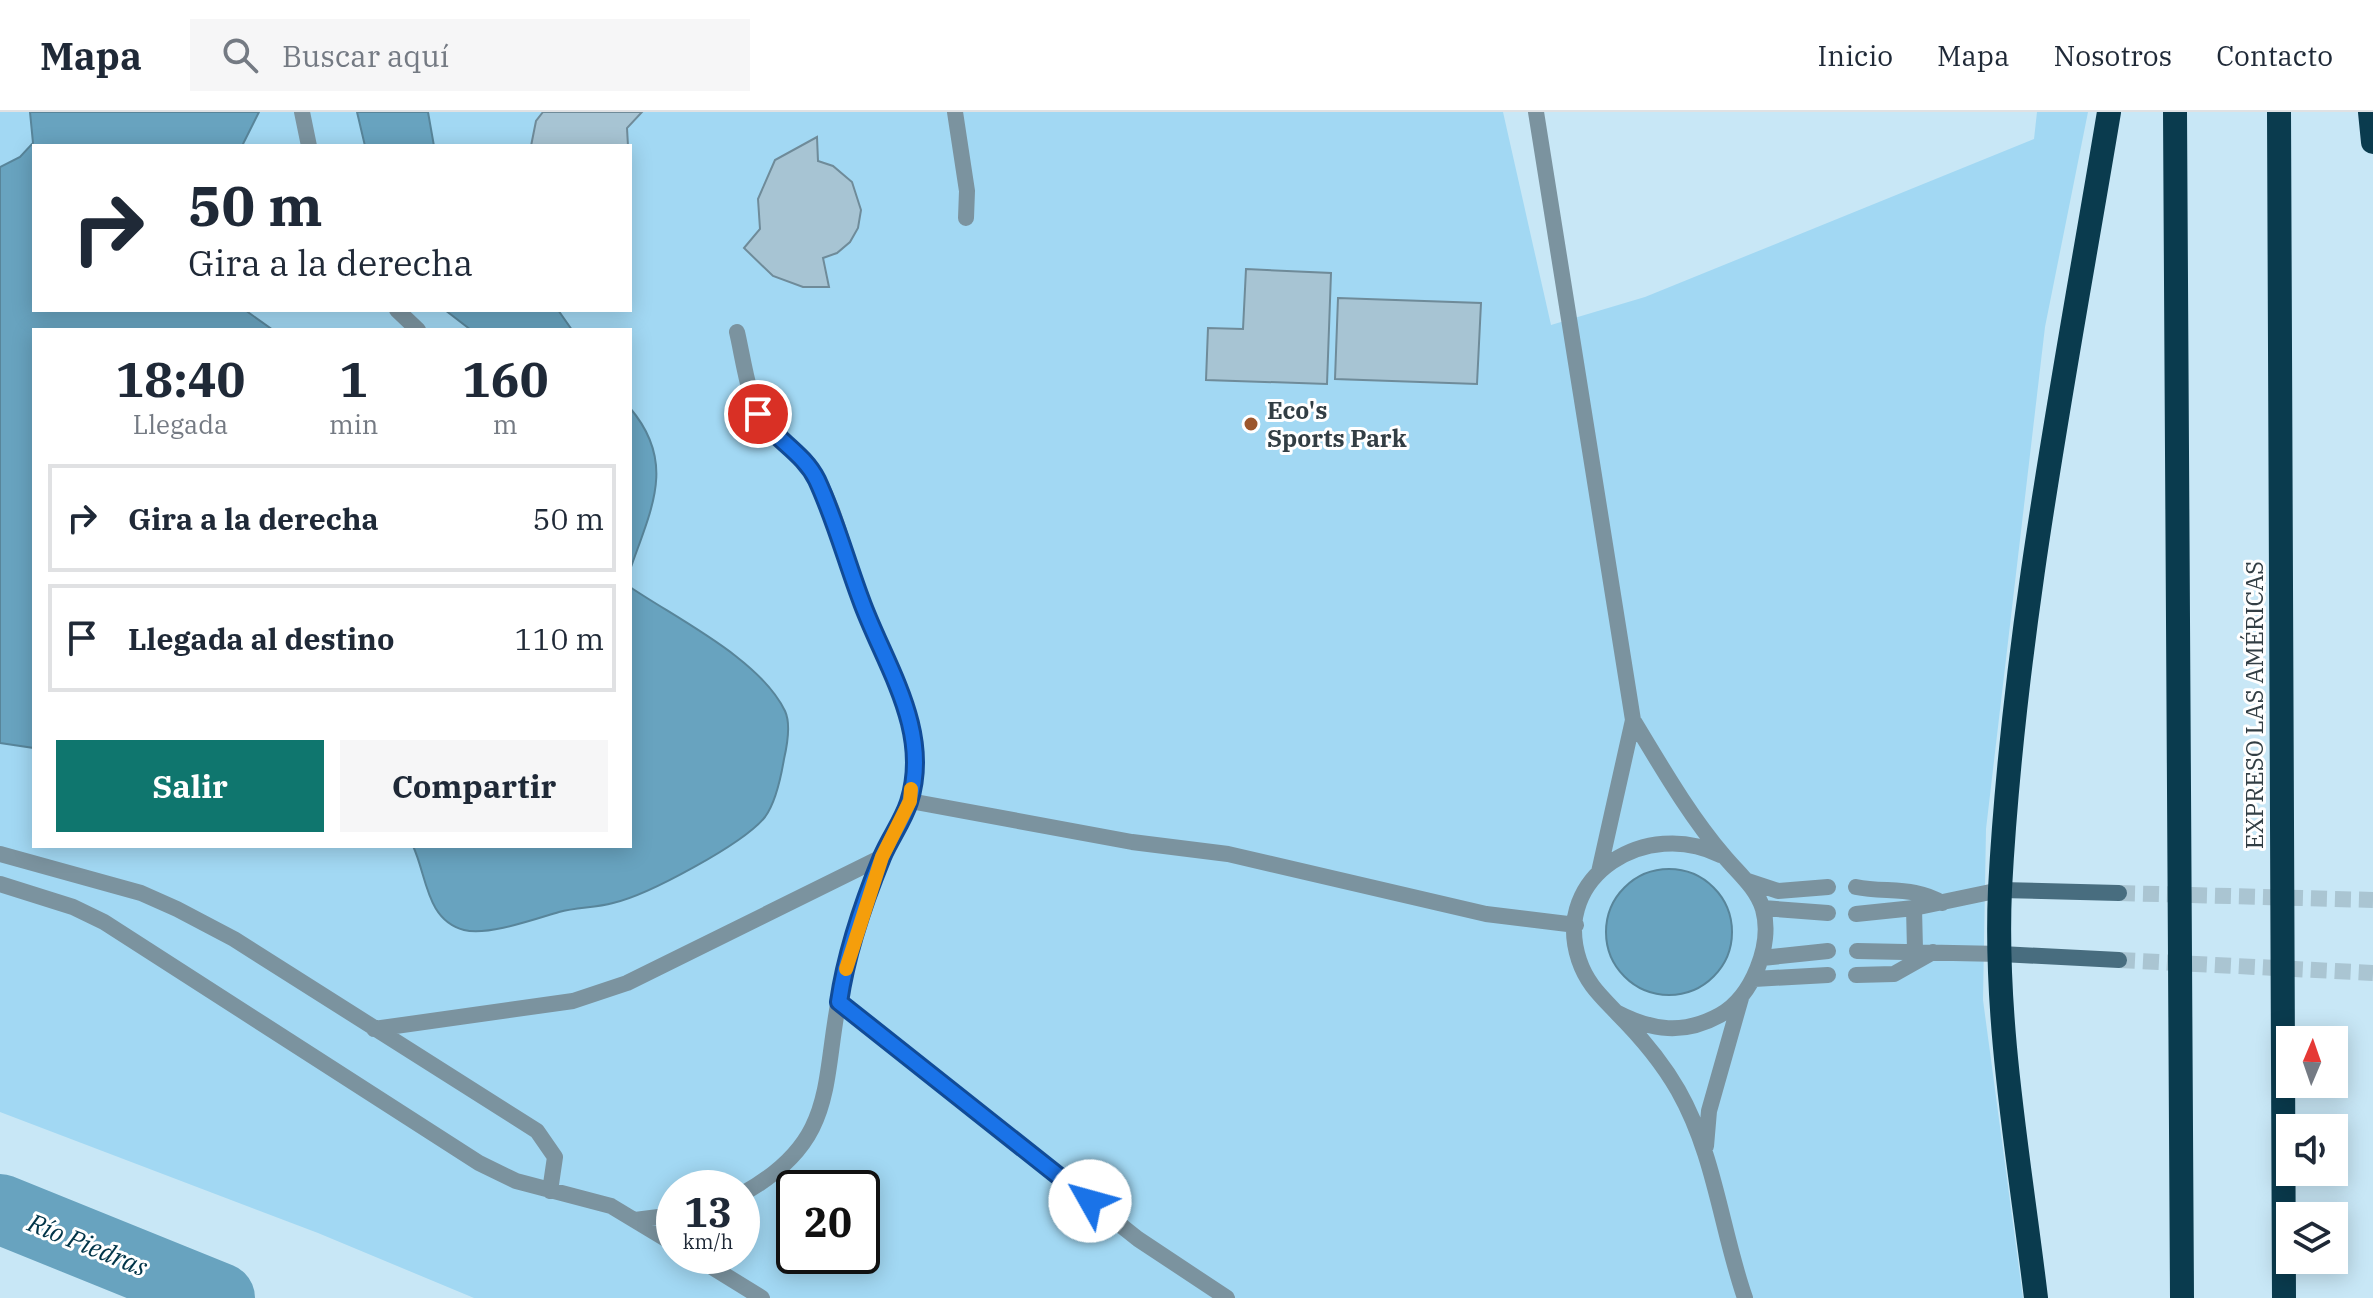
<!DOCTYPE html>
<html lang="es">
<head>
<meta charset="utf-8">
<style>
  :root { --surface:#fff; --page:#f6f6f7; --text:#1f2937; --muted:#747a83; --line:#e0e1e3; --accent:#0f766e }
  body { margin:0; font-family:"IBM Plex Serif",serif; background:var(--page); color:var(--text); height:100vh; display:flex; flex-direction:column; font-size:30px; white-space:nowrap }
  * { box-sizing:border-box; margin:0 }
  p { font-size:26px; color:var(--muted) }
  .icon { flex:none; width:44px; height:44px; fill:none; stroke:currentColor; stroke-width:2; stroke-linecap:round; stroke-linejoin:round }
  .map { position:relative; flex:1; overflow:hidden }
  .panel { position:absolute; left:32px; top:216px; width:600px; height:520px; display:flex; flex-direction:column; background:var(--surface); border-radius:0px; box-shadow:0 4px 20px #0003 }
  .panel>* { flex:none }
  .hud { position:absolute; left:32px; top:32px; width:600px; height:168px; border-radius:0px; box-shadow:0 4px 20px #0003; background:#fff; color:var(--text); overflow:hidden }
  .needle { width:52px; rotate:2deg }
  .buttons { position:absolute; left:2276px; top:914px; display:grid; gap:16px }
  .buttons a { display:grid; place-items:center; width:72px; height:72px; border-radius:0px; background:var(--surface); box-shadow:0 4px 20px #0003; font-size:40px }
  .speed { position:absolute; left:656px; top:1058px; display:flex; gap:16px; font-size:40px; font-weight:700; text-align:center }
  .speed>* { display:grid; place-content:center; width:104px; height:104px; border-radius:50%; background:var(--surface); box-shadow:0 4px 20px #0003; line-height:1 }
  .speed small { font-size:20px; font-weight:400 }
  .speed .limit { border:4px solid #111; border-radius:12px; background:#fff; color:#111 }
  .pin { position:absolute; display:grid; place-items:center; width:68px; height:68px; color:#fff; margin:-34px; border:4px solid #fff; border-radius:50%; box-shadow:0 2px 8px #0007 }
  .me { position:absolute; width:88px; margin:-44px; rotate:308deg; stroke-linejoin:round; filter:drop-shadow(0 0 6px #0008) }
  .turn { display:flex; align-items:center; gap:28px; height:168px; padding:0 24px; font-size:36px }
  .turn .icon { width:104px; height:104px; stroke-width:2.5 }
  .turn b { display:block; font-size:56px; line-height:68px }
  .eta { display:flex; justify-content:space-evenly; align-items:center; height:136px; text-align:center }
  .eta b { font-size:48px; font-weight:700; line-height:56px }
  .button { display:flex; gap:16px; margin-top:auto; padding:16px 24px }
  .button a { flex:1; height:92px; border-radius:0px; background:var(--accent); color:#fff; font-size:32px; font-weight:700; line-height:92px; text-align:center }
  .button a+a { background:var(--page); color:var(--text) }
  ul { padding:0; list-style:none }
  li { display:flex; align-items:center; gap:24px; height:108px; margin:0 16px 12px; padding:0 8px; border:4px solid var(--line); border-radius:0px }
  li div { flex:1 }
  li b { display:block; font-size:30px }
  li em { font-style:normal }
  header { display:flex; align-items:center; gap:48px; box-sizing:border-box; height:112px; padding:0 40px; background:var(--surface); border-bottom:2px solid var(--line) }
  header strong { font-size:38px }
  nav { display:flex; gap:44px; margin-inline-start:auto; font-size:28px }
  .search { width:560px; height:72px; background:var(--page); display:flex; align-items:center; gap:20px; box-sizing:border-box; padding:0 28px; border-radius:0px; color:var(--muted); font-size:30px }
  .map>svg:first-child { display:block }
  .green { fill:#a2d8f3; fill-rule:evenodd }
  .water { fill:#68a3bf; stroke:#58859a; stroke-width:2 }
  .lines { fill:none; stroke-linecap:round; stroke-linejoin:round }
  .river { stroke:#68a3bf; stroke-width:70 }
  .building { fill:#a7c4d3; stroke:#6f8b99; stroke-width:2 }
  .secondary-tunnel { stroke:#aac5d2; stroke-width:16; stroke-dasharray:16 8; stroke-linecap:butt }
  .lane { stroke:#7b939f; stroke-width:16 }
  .secondary { stroke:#486d7f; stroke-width:16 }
  .highway { stroke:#0a3b4e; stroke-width:24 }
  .route-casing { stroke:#114b97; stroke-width:20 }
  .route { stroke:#1a73e8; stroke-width:14 }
  .slow { stroke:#f59e0b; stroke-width:14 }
  .poi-dot { fill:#9c562c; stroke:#fff; stroke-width:3 }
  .labels { text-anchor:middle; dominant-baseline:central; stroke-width:6; stroke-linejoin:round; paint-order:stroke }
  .poi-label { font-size:24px; font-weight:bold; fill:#323e44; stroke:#fff; text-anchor:start }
  .street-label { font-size:24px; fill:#323e44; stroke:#fff }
  .water-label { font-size:26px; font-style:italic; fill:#003448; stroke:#fff }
</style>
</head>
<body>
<header>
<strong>Mapa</strong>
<div class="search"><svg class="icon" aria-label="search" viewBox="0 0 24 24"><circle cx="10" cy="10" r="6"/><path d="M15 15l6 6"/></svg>Buscar aquí</div>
<nav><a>Inicio</a><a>Mapa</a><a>Nosotros</a><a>Contacto</a></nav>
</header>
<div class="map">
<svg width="2373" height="1186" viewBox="0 0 2373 1186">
  <rect width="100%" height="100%" fill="#c8e7f6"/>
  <path class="green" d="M0,0H1503L1551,213L1645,185L2034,27L2037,0H2088L2045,215L1986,717L1983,888L2023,1186H474L318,1121L0,1000ZM34,34H630V198H34ZM34,218H630V734H34ZM674,1076H742V1144H674ZM794,1076H862V1144H794Z"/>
  <path class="water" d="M30,0H259L242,34H34V198H245L273,218H34V636L0,631V55L20,45L33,31Z
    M357,0H428L434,34H365Z
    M445,198H558L572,218H471Z
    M630,296C677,351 651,397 630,458Z
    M630,475C677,507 760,547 785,599C791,612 787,634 784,647C781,665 776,690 765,705C743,732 648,783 613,791C595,796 577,795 559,800C535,807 488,824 464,818C426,808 427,764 413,734H630Z
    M1606 820a63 63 0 1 1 126 0a63 63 0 1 1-126 0Z"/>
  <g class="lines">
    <path class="river" d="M0,1097L220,1186"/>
  </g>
  <path class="building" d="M543,0H642L627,16L628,34H531L536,9Z
    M817,25L818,49L833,54L852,70L861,98L858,116L850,130L837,141L823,146L829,175H803L773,164L744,136L760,117L758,87L775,48Z
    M1246,157L1331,161L1327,272L1206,268L1208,216L1243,217Z
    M1338,186L1481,191L1477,272L1335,267Z"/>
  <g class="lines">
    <path class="secondary-tunnel" d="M2119,781L2373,788
      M2119,848L2373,861"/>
    <path class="lane" d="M302,0L309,34
      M955,0L967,79L966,106
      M1536,0L1633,608C1661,654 1689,703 1724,744C1738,761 1756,775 1763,797C1773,833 1752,885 1720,903C1684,923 1652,919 1616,900
      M397,198L418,218
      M737,220C743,245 749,294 765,312C778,328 798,336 809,353C835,390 844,441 859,483C880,543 918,593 914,660C912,692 895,715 883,744C865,785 850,833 841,877C821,970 840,1028 742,1082
      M910,689L1132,730L1228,742L1486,802L1576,813
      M0,742L141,781L177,797L234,827L537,1019L555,1045L550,1079
      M1720,743C1648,706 1551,763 1579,848C1587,872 1601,884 1617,901C1640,924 1662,950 1678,978C1715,1043 1721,1117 1745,1186
      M1599,760L1633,608
      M1748,769L1778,779L1828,775
      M0,772L73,795L104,810L479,1051L516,1069L611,1094L674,1132
      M1856,775C1886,781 1915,774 1942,791
      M1763,796L1828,801
      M1914,796L1915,838
      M1856,802L1914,796L2000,778
      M1857,839L2001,842
      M1762,846L1828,839
      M1856,863L1894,862L1933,840
      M1754,867L1828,863
      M839,890L1138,1127L1227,1186
      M374,917L573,889L627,871L882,745
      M1706,1034L1709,999L1741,886
      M635,1108L674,1103
      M694,1144L762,1186"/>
    <path class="secondary" d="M2000,778L2119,781
      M2001,842L2119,848"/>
    <path class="highway" d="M2175,0L2182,1186
      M2279,0L2284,1186
      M2370,0L2373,30
      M2036,1186C2020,1051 1994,913 2000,777C2014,516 2066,258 2109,0"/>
  </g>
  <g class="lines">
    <g class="route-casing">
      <path id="route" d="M758,302C775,328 803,340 817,368C835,407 846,448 861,488C884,552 932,618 909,690C903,709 890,726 882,745C864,789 846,842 839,890L1090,1089"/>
    </g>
    <use href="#route" class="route"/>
    <path class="slow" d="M846,857L882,745L910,689L911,677"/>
  </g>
  <circle class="poi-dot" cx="1251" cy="312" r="8"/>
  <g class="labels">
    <g class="poi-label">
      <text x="1267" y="298">Eco's<tspan x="1267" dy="28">Sports Park</tspan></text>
    </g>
    <g class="street-label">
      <text transform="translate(2254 593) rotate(-90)">EXPRESO LAS AMÉRICAS</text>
    </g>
    <g class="water-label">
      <text transform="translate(88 1132) rotate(22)">Río Piedras</text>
    </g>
  </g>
</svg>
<div class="buttons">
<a><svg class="needle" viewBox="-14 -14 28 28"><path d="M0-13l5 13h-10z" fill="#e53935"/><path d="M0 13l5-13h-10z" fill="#747a83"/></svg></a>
<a><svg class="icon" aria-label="sound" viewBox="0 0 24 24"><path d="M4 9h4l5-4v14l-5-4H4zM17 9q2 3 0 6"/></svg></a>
<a><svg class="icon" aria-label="layers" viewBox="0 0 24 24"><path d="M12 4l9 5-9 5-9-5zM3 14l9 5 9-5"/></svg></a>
</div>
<div class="speed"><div>13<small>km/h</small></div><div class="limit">20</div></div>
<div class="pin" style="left:758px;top:302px;background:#d93025"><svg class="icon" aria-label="arrive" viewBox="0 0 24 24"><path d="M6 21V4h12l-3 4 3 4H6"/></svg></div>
<svg class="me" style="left:1090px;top:1089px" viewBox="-20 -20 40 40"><circle r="19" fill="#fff"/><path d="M0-13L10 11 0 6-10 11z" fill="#1a73e8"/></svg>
<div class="hud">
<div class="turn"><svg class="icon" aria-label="right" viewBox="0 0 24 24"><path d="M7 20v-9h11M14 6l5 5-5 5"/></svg><div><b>50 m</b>Gira a la derecha</div></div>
</div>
<section class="panel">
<div class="eta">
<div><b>18:40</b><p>Llegada</p></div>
<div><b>1</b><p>min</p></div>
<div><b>160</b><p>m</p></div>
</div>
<ul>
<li><svg class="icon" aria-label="right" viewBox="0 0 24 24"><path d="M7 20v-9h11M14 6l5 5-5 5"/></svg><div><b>Gira a la derecha</b></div><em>50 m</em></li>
<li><svg class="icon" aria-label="arrive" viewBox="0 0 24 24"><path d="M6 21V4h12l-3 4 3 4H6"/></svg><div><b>Llegada al destino</b></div><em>110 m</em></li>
</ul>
<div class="button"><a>Salir</a><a>Compartir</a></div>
</section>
</div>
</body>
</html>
